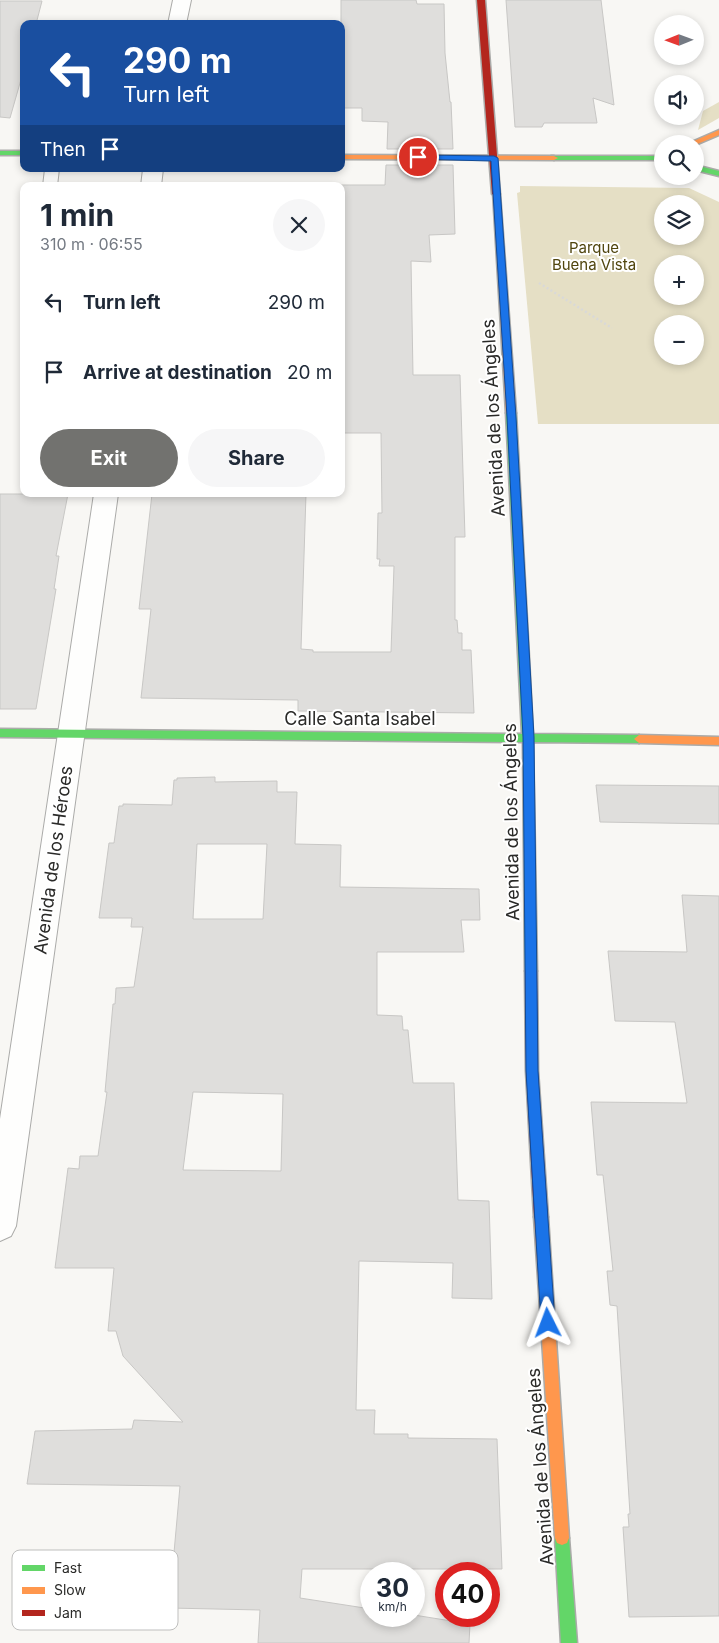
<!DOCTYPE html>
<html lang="en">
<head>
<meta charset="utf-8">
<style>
  :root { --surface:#fff; --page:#f6f6f7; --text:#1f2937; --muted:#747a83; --accent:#72726f }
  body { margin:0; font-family:Inter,sans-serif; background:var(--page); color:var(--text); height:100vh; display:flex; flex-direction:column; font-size:19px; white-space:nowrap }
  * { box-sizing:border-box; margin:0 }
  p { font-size:16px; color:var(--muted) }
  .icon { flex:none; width:28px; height:28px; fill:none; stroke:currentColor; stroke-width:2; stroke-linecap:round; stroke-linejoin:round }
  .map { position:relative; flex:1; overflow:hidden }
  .details { position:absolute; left:20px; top:182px; width:325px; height:315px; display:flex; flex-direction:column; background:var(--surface); border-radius:10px; box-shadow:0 2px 8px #0003 }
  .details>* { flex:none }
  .top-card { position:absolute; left:20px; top:20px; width:325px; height:152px; border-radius:10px; box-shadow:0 2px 8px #0003; background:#1a4fa0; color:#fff; overflow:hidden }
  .needle { width:32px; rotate:269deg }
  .tools { position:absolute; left:654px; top:15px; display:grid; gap:10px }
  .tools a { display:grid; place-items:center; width:50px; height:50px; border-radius:50%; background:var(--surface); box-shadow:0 2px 8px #0003; font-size:25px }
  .speed { position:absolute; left:360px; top:1562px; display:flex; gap:10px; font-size:25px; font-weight:700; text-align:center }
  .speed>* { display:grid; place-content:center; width:65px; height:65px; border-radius:50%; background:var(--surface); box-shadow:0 2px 8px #0003; line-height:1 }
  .speed small { font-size:12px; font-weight:400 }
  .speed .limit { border:8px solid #d22; background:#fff; color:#111 }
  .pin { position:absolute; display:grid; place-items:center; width:42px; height:42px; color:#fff; margin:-21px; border:2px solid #fff; border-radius:50%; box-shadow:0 1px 5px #0007 }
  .me { position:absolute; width:55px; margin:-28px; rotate:357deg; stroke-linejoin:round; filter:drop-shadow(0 0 4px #0008) }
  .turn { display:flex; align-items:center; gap:18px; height:105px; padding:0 20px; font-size:22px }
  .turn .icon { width:65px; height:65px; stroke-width:2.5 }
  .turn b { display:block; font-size:35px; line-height:42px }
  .then { display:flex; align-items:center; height:48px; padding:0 20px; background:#0003; gap:10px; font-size:19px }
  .round { display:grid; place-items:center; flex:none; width:52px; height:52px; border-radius:26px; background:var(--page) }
  .overview { display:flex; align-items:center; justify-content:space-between; height:85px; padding:0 20px }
  h1 { font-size:30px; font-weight:700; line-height:38px }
  .action { display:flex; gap:10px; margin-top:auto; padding:10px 20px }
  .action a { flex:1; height:58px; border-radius:30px; background:var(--accent); color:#fff; font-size:20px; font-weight:700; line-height:58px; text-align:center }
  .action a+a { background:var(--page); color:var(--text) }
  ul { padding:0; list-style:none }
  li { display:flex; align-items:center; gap:15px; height:70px; padding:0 20px }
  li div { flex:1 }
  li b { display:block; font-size:19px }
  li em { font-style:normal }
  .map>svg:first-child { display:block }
  .green { fill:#e5dfc5; fill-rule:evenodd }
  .building { fill:#dfdedc; stroke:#c8c7c5; fill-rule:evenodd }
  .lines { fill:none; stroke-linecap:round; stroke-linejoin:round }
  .lane-casing { stroke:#ababa9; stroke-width:2 }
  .street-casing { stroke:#ababa9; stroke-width:2 }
  .fast-casing { stroke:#ababa9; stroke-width:3 }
  .slow-casing { stroke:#ababa9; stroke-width:3 }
  .jam-casing { stroke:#ababa9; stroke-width:3 }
  .path { stroke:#d9d9d8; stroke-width:2.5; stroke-dasharray:2 2.5; stroke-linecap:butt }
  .lane { fill:#fefefd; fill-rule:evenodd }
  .street { fill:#fefefd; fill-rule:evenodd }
  .fast { fill:#63d668; fill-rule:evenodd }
  .slow { fill:#ff974d; fill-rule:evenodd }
  .jam { fill:#b3261e; fill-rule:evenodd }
  .route { fill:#1a73e8; stroke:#114b97 }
  .labels { text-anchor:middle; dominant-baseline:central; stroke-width:4; stroke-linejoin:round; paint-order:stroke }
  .far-park-label { font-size:15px; fill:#50450e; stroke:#fff }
  .street-label { font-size:18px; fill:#2a2a28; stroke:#fff }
  .key { fill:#fff; stroke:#bfbfbe; stroke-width:1 }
  .key-label { font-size:14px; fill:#2a2a28 }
</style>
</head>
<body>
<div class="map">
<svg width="719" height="1643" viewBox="0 0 719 1643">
  <rect width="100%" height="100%" fill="#f8f7f4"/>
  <path class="green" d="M719,102V118L698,130L703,111Z
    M520,186L689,188L719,202V424H538L517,193L520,192ZM662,204H695V236H662ZM662,264H695V296H662ZM662,324H695V356H662Z"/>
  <path class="building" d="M341,0H416L417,4H444L445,53L450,102H451L453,149H387L388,122L362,121V108H341Z
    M506,0H601L614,105L593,98L597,123H544L542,127H515Z
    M0,1H42L36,24H24V69L10,118L0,117Z
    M386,165H453L455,234L429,235L431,262L411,261L413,375H460L465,537H455V620H457L458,633H462V650H471L474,713L298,711V700L141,698L151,609H139L152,494H306L301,649L313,650V652H391L394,566H379L380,559H377L378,513H382L381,433H341V185H385Z
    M0,494H68L56,556H59L54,589H56L36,709H0Z
    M215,777V782L277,781V792H297L295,844L341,845L340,887L479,889L480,920H461L464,952H377V1015L402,1016L403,1030H408L413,1083H454L458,1200L489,1201L492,1299L452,1298L453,1263L359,1261L356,1410H375L374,1434H408V1438L497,1439L502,1569H302L300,1598L371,1609V1616L414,1615L470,1624L469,1643H258L260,1610L169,1608L180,1486L27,1484L35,1431L132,1429L134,1420L183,1422L123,1356L116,1331H108L114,1268H55L68,1168L79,1169L80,1156H98L107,1092H105L113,1004H115L116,988L134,987L143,927H131L132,918H99L109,843H114L119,806H123V804L172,805L174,780H177V778ZM197,844H267L263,919H193ZM193,1092L283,1094L281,1171L183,1170Z
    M596,785L719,786V824L600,822Z
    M682,895L719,896V1616L629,1617L623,1527H629L628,1514H630L617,1306L610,1305L607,1271H613L603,1175H597L591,1102L687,1103L675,1022L615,1021L608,951L687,952Z"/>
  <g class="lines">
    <g class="lane-casing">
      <path id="lane" d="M45,169H59L57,186H43Z"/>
    </g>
    <g class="street-casing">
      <path id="street" d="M173,0H191L186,24H168Z
        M143,169H163L161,186H141Z
        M94,494H118L16,1226L11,1236L0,1241V1119Z"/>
    </g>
    <g class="fast-casing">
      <path id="fast" d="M0,151H24V155H0Z
        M551,156H662V160H554L550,158Z
        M695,165L719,171V176L695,170Z
        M511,410L516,413L533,734L639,735L644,739L639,743L533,742L537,971L535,974L531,976L527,974L525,971L523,742L0,737V729L522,734L506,413Z
        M562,1531L567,1533L569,1538L577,1643H561L555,1538L557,1533Z"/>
    </g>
    <g class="slow-casing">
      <path id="slow" d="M719,130V135L695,145L687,144Z
        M341,155L554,156L558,158L554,160L341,159Z
        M493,192L500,194L516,413L511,416L506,413Z
        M639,735L719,737V745L639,743L634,739Z
        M541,1211L546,1213L548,1217L569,1538L567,1543L562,1545L557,1543L555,1538L534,1217L536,1213Z"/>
    </g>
    <g class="jam-casing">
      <path id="jam" d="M477,0H485L500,194L496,196L492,194Z
        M531,966L535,968L537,971L538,1071L548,1217L546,1221L541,1223L536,1221L534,1217L526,1071L525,971L527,968Z"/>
    </g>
    <path class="path" d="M539,283L612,328"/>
    <use href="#lane" class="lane"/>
    <use href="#street" class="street"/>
    <use href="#fast" class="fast"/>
    <use href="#slow" class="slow"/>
    <use href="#jam" class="jam"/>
  </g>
  <path class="route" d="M418,155L494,156L498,158L516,417L534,737L538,1071L555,1323L553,1327L548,1329L543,1327L541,1323L526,1071L523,737L507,417L491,161L415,159L414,157Z"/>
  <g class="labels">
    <g class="far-park-label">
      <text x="594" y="247">Parque<tspan x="594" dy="17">Buena Vista</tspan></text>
    </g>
    <g class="street-label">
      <text transform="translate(493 418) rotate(-93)">Avenida de los Ángeles</text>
      <text x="360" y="718">Calle Santa Isabel</text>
      <text transform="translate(511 822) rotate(-91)">Avenida de los Ángeles</text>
      <text transform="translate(53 860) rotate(-82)">Avenida de los Héroes</text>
      <text transform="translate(540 1467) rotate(-94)">Avenida de los Ángeles</text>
    </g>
  </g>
  <rect x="12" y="1550" width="166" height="80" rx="8" class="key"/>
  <rect x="22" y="1565" width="23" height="6" fill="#63d668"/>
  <rect x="22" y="1587" width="23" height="7" fill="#ff974d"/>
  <rect x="22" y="1610" width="23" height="6" fill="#b3261e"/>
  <g class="key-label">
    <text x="54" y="1573">Fast</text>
    <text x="54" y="1595">Slow</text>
    <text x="54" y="1618">Jam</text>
  </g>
</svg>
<div class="tools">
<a><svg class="needle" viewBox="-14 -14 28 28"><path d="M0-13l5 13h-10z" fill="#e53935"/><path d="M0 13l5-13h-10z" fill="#747a83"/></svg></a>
<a><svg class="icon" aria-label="sound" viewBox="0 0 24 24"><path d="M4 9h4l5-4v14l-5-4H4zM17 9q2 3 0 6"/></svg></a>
<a><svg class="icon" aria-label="search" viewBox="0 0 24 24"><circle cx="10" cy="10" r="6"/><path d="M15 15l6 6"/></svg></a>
<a><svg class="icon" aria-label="layers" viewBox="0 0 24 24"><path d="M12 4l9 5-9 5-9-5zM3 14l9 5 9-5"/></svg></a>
<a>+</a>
<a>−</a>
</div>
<div class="speed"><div>30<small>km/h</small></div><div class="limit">40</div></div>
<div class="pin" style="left:418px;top:157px;background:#d93025"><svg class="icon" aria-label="arrive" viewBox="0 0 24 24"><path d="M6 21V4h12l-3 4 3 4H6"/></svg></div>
<svg class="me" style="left:548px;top:1323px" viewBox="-20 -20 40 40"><path d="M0-17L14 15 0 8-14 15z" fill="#1a73e8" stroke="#fff" stroke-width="4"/></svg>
<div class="top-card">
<div class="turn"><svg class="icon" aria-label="left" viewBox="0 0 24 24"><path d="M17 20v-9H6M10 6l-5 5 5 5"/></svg><div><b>290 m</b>Turn left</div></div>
<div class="then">Then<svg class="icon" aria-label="arrive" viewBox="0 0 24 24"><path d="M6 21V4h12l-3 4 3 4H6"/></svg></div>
</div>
<section class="details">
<div class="overview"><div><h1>1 min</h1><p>310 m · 06:55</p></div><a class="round"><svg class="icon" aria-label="close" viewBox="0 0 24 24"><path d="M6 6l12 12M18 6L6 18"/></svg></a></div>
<ul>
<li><svg class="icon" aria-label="left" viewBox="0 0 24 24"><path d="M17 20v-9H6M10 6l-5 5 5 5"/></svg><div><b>Turn left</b></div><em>290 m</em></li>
<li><svg class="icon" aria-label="arrive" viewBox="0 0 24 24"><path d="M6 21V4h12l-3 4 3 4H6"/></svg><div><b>Arrive at destination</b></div><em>20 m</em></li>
</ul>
<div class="action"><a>Exit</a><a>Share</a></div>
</section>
</div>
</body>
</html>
